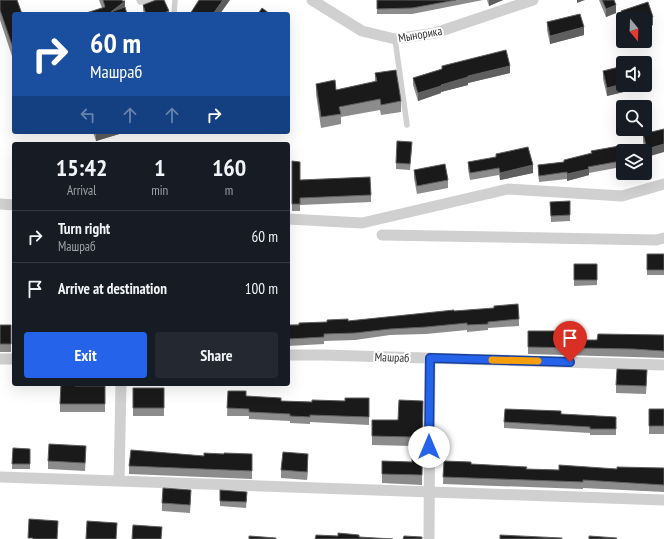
<!DOCTYPE html>
<html lang="en">
<head>
<meta charset="utf-8">
<style>
  :root { --surface:#171b24; --page:#242831; --text:#f1f3f6; --muted:#9ea1a6; --line:#363941; --accent:#2563eb }
  body { margin:0; font-family:"PT Sans Narrow",sans-serif; background:var(--page); color:var(--text); height:100vh; display:flex; flex-direction:column; font-size:15px; white-space:nowrap }
  * { box-sizing:border-box; margin:0 }
  p { font-size:13px; color:var(--muted) }
  .icon { flex:none; width:22px; height:22px; fill:none; stroke:currentColor; stroke-width:2; stroke-linecap:round; stroke-linejoin:round }
  .map { position:relative; flex:1; overflow:hidden }
  .panel { position:absolute; left:12px; top:142px; width:278px; height:244px; display:flex; flex-direction:column; background:var(--surface); border-radius:4px; box-shadow:0 4px 16px #0002 }
  .panel>* { flex:none }
  .top-card { position:absolute; left:12px; top:12px; width:278px; height:122px; border-radius:4px; box-shadow:0 4px 16px #0002; background:#1a4fa0; color:#fff; overflow:hidden }
  .needle { width:26px; rotate:161deg }
  .tools { position:absolute; left:616px; top:12px; display:grid; gap:8px }
  .tools a { display:grid; place-items:center; width:36px; height:36px; border-radius:4px; background:var(--surface); box-shadow:0 4px 16px #0002; font-size:20px }
  .pin { position:absolute; display:grid; place-items:center; width:34px; height:34px; color:#fff; margin:-41px -17px; border-radius:50% 50% 50% 0; rotate:-45deg; box-shadow:0 0 4px #0007 }
  .pin .icon { rotate:45deg }
  .me { position:absolute; width:44px; margin:-22px; rotate:0deg; stroke-linejoin:round; filter:drop-shadow(0 0 3px #0008) }
  .turn { display:flex; align-items:center; gap:14px; height:84px; padding:0 12px; font-size:18px }
  .turn .icon { width:52px; height:52px; stroke-width:2.5 }
  .turn b { display:block; font-size:28px; line-height:34px }
  .lanes { display:flex; align-items:center; height:38px; padding:0 12px; background:#0003; justify-content:center; gap:20px; direction:ltr }
  .lanes .off { opacity:.35 }
  .eta { display:flex; justify-content:space-evenly; align-items:center; height:68px; text-align:center }
  .eta b { font-size:24px; font-weight:700; line-height:28px }
  .cta { display:flex; gap:8px; margin-top:auto; padding:8px 12px }
  .cta a { flex:1; height:46px; border-radius:4px; background:var(--accent); color:#fff; font-size:16px; font-weight:700; line-height:46px; text-align:center }
  .cta a+a { background:var(--page); color:var(--text) }
  ul { padding:0; list-style:none }
  li { display:flex; align-items:center; gap:12px; height:52px; padding:0 12px; border-top:1px solid var(--line) }
  li div { flex:1 }
  li b { display:block; font-size:15px }
  li em { font-style:normal }
  .map>svg:first-child { display:block }
  .lines { fill:none; stroke-linecap:round; stroke-linejoin:round }
  .service { stroke:#d0d0d0; stroke-width:5.5 }
  .minor { stroke:#d0d0d0; stroke-width:11 }
  .wall { fill:#8c8c8c }
  .shaded-wall { fill:#5f5f5f }
  .building { fill:#1a1a1a; stroke:#5f5f5f }
  .route-casing { stroke:#184099; stroke-width:10 }
  .route { stroke:#2563eb; stroke-width:7 }
  .slow { stroke:#f59e0b; stroke-width:7 }
  .labels { text-anchor:middle; dominant-baseline:central; stroke-width:4; stroke-linejoin:round; paint-order:stroke }
  .street-label { font-size:12px; fill:#333; stroke:#fff }
</style>
</head>
<body>
<div class="map">
<svg width="664" height="539" viewBox="0 0 664 539">
  <rect width="100%" height="100%" fill="#fff"/>
  <g class="lines">
    <path class="service" d="M139,0L140,2L154,0
      M174,14L175,0
      M395,39L407,125"/>
    <path class="minor" d="M312,0L362,31L395,39L435,33L533,0
      M0,204L14,205
      M288,219L362,223L508,189L622,196L664,184
      M382,235L656,240L664,238
      M288,355H323L664,365
      M0,359H14
      M0,477L664,500
      M119,481L121,384
      M429,539L430,358"/>
  </g>
  <path class="wall" d="M0,0L14,14V62L0,20Z
    M99,0H122L125,7L102,8Z
    M377,0H483L412,14H377Z
    M487,0H503L489,6Z
    M599,0H614L616,13L606,17Z
    M648,2L653,17V25L645,28V19H623V24L621,19V11Z
    M143,5L169,14H144L143,10Z
    M547,22L584,35L550,44L547,30Z
    M442,66L510,73L468,83V85L441,92V93L418,101L413,85V78L442,69Z
    M603,71L636,85V89L607,96L603,79Z
    M375,73L401,101V112L381,115L380,110L341,117V124L321,128L316,94V84L336,90L375,82Z
    M664,129L647,157L643,142V134Z
    M93,132H126L96,141Z
    M412,147L410,170L396,169V163Z
    M496,154L533,173L500,180L499,175L470,180L468,169V162L496,157Z
    M564,160L621,161V167L589,173V175L567,181V179L539,182L538,172V165L564,162Z
    M292,161L300,180L371,195V202L300,205V211H292Z
    M414,170L448,180V188L417,194L414,178Z
    M550,202L570,215V221L551,222Z
    M647,254H664V275H647Z
    M574,264L597,280V285L574,286Z
    M454,311L519,319V326L488,328V330L467,332V330L426,334L390,335L355,340L324,341V344L288,346V325L348,321Z
    M0,325H11V352H0Z
    M528,331L560,340H597L664,339V358L633,357L528,354Z
    M647,379L646,394L616,393V385Z
    M76,386H105V412H60V404Z
    M133,388H164V416H133Z
    M228,391L246,396L281,401L312,402L345,401L369,398V425L310,422V424L290,423V421L249,419V416H227Z
    M423,401L422,485L382,483V461L412,462V446L372,445V436L398,420Z
    M649,409H664V434H649Z
    M561,414L616,417V435H590V433L504,428V422Z
    M13,448L30,449V469H12Z
    M86,454L85,471L48,469V461Z
    M252,461V479L129,474V466Z
    M444,461L471,464L526,469L559,470L664,468V492L583,488V489L443,484Z
    M308,462L307,480L281,478V470Z
    M191,498L190,513L162,511V503Z
    M247,498L246,508L220,506V501Z"/>
  <path class="shaded-wall" d="M223,0H230L220,14H213Z
    M489,0H503L489,6Z
    M577,0H585L577,3Z
    M125,1V12H111Z
    M616,5V13L606,17V9Z
    M169,11V14H161Z
    M653,17V25L645,28V20Z
    M584,27V35L550,44V36Z
    M510,66V73L468,83V85L441,92V93L418,101V93L468,76Z
    M623,84V85H636V89L607,96V88Z
    M96,132H126L96,141Z
    M664,144V152L647,157V149Z
    M533,165V173L500,180V173Z
    M589,169V175L567,181V174Z
    M308,454V462L307,480V472Z"/>
  <path class="building" d="M0,0H17L22,14H14V51L0,10Z
    M103,0H122V1H125L111,12L125,7L127,14H83L105,7Z
    M156,0H164L169,11L161,14H146L143,5Z
    M199,0H223L213,14H190Z
    M377,0H456L412,8L377,9Z
    M602,0H614L616,5L606,9Z
    M648,2L653,17L645,20V19H624L621,11Z
    M262,8L270,14H258Z
    M580,14L584,27L550,36L547,22Z
    M506,50L510,66L468,76V77L441,85V86L418,93L413,78L442,69V66Z
    M623,66V84L607,88L603,71Z
    M396,70L401,101L381,105L380,99L339,107L341,114L321,117L316,84L335,80L336,90L377,81L375,73Z
    M664,129V144L647,149L643,134Z
    M397,141L412,142L410,164L396,163Z
    M619,146L621,161L588,167L589,169L567,174V172L539,176L538,165L564,162V160L592,153L591,151Z
    M528,147L533,165L500,173L499,168L470,173L468,162L496,157V154Z
    M292,161L300,162V180L370,177L371,195L300,198V204H292Z
    M445,164L448,180L417,186L414,170Z
    M570,201V215L551,216L550,202Z
    M647,254H664V270H647Z
    M574,264H597V280H574Z
    M518,304L519,319L488,322V324L467,325V323L426,327L390,329L355,333L324,334V337L288,339V325H299V323L327,322V320L348,319V321L454,310V311L494,308V306Z
    M0,325H11V344H0Z
    M528,331H560V340H597L598,334L664,335V351L633,349L528,347Z
    M617,369L647,370L646,386L616,385Z
    M61,384H75V386H105V404H60Z
    M133,388H164V408H133Z
    M228,391H246V396L281,398V401L312,402V400L345,401V398H369V417L310,415V417L290,416V414L249,412V409L227,408Z
    M399,400L423,401L422,475L382,474V461L412,462V437L372,436V420H398Z
    M505,409L561,411V414L616,417V429H590V427L504,422Z
    M649,409H664V426H649Z
    M49,444L86,446L85,463L48,461Z
    M13,448L30,449V464H12Z
    M131,450L204,456V453L224,454V453L252,454V471L129,466Z
    M283,452L308,454L307,472L281,470Z
    M444,461L471,462V464L527,467L526,469L559,470V465L617,469V467L664,468V485L583,480V482L443,477Z
    M163,488L191,490L190,505L162,503Z
    M220,490L247,492L246,502L220,501Z
    M29,519L58,521L57,539H33V538H28Z
    M87,521L117,523L116,539H86Z
    M133,525L162,527L161,539H132Z
    M338,533L359,535V537L393,539H315L316,535L338,536Z
    M500,535L562,538V539H500Z
    M249,536L276,538V539H249Z
    M404,536L422,537V539H403Z
    M589,536L617,538L616,539H589Z"/>
  <g class="lines">
    <g class="route-casing">
      <path id="route" d="M429,447L430,358L570,362"/>
    </g>
    <use href="#route" class="route"/>
    <path class="slow" d="M492,360L538,361"/>
  </g>
  <g class="labels">
    <g class="street-label">
      <text transform="translate(420 34) rotate(-10)">Мынорика</text>
      <text transform="translate(392 357) rotate(2)">Машраб</text>
    </g>
  </g>
</svg>
<div class="tools">
<a><svg class="needle" viewBox="-14 -14 28 28"><path d="M0-13l5 13h-10z" fill="#e53935"/><path d="M0 13l5-13h-10z" fill="#9ea1a6"/></svg></a>
<a><svg class="icon" aria-label="sound" viewBox="0 0 24 24"><path d="M4 9h4l5-4v14l-5-4H4zM17 9q2 3 0 6"/></svg></a>
<a><svg class="icon" aria-label="search" viewBox="0 0 24 24"><circle cx="10" cy="10" r="6"/><path d="M15 15l6 6"/></svg></a>
<a><svg class="icon" aria-label="layers" viewBox="0 0 24 24"><path d="M12 4l9 5-9 5-9-5zM3 14l9 5 9-5"/></svg></a>
</div>
<div class="pin" style="left:570px;top:362px;background:#d93025"><svg class="icon" aria-label="arrive" viewBox="0 0 24 24"><path d="M6 21V4h12l-3 4 3 4H6"/></svg></div>
<svg class="me" style="left:429px;top:447px" viewBox="-20 -20 40 40"><circle r="19" fill="#fff"/><path d="M0-13L10 11 0 6-10 11z" fill="#2563eb"/></svg>
<div class="top-card">
<div class="turn"><svg class="icon" aria-label="right" viewBox="0 0 24 24"><path d="M7 20v-9h11M14 6l5 5-5 5"/></svg><div><b>60 m</b>Машраб</div></div>
<div class="lanes"><svg class="icon off" aria-label="left" viewBox="0 0 24 24"><path d="M17 20v-9H6M10 6l-5 5 5 5"/></svg><svg class="icon off" aria-label="ahead" viewBox="0 0 24 24"><path d="M12 20V5M6 11l6-6 6 6"/></svg><svg class="icon off" aria-label="ahead" viewBox="0 0 24 24"><path d="M12 20V5M6 11l6-6 6 6"/></svg><svg class="icon" aria-label="right" viewBox="0 0 24 24"><path d="M7 20v-9h11M14 6l5 5-5 5"/></svg></div>
</div>
<section class="panel">
<div class="eta">
<div><b>15:42</b><p>Arrival</p></div>
<div><b>1</b><p>min</p></div>
<div><b>160</b><p>m</p></div>
</div>
<ul>
<li><svg class="icon" aria-label="right" viewBox="0 0 24 24"><path d="M7 20v-9h11M14 6l5 5-5 5"/></svg><div><b>Turn right</b><p>Машраб</p></div><em>60 m</em></li>
<li><svg class="icon" aria-label="arrive" viewBox="0 0 24 24"><path d="M6 21V4h12l-3 4 3 4H6"/></svg><div><b>Arrive at destination</b></div><em>100 m</em></li>
</ul>
<div class="cta"><a>Exit</a><a>Share</a></div>
</section>
</div>
</body>
</html>
